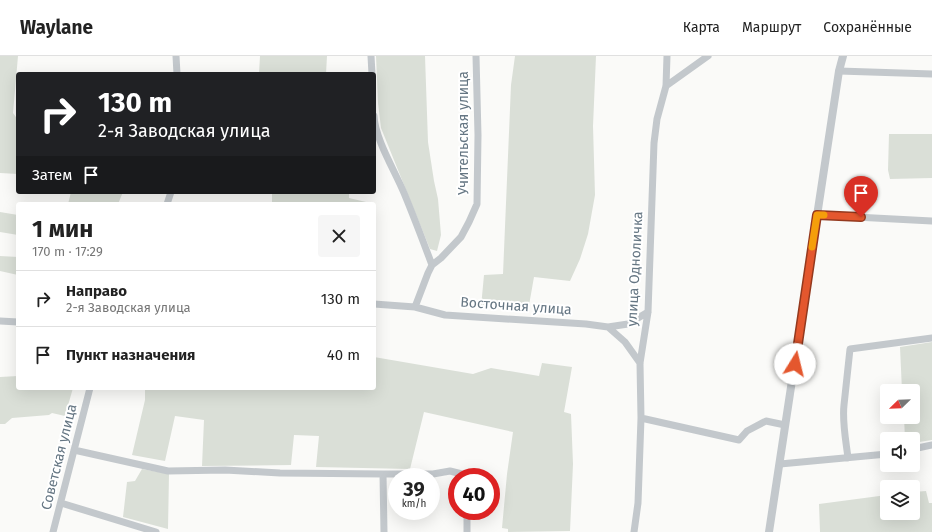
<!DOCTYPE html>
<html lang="ru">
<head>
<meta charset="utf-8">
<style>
  :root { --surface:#fff; --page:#f6f6f6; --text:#222; --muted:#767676; --line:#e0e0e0 }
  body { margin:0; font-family:"Fira Sans",sans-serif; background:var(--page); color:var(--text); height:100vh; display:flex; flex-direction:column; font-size:15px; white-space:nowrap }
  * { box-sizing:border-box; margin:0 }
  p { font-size:13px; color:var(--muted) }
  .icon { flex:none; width:22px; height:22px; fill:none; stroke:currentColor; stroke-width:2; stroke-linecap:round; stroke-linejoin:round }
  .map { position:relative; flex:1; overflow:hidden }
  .panel { position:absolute; left:16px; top:146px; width:360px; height:188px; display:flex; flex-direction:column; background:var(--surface); border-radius:4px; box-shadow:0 4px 16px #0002 }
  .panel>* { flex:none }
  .banner { position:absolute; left:16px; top:16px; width:360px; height:122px; border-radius:4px; box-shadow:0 4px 16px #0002; background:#202124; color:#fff; overflow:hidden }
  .needle { width:26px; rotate:247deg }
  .buttons { position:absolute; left:880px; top:328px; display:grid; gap:8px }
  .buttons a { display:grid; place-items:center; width:40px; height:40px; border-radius:4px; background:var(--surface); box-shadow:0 4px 16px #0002; font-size:20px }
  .speed { position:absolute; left:388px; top:412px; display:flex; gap:8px; font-size:20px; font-weight:700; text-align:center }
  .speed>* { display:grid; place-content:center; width:52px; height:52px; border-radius:50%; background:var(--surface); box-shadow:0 4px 16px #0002; line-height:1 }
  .speed small { font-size:10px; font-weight:400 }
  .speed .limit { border:6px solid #d22; background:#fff; color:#111 }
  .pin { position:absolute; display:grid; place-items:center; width:34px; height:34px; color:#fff; margin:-41px -17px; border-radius:50% 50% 50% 0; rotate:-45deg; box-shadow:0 0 4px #0007 }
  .pin .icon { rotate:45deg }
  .me { position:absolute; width:44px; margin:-22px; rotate:9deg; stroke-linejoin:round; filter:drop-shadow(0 0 3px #0008) }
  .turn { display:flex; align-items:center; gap:14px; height:84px; padding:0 16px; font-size:18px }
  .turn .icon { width:52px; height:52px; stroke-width:2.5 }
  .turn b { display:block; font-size:28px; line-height:34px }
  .then { display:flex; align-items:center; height:38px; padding:0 16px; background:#0003; gap:8px; font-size:15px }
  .round { display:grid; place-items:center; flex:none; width:42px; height:42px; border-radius:4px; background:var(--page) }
  .overview { display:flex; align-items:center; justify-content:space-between; height:68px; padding:0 16px }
  h1 { font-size:24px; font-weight:700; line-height:30px }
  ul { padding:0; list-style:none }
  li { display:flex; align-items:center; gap:12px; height:56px; padding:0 16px; border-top:1px solid var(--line) }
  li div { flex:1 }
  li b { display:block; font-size:15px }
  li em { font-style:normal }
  header { display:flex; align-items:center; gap:24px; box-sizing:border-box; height:56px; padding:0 20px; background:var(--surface); border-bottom:1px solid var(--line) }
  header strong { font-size:19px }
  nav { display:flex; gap:22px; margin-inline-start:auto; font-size:14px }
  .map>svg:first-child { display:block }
  .green { fill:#dadfd7 }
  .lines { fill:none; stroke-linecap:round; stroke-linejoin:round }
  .minor { stroke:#c3c8cc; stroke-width:7 }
  .tertiary { stroke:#c3c8cc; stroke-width:8 }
  .route-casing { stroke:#94391e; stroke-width:10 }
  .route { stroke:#e4572e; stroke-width:7 }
  .slow { stroke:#f59e0b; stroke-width:7 }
  .labels { text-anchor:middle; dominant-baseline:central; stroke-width:4; stroke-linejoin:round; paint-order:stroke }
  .street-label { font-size:14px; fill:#657683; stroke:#fff }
</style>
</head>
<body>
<header>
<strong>Waylane</strong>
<nav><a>Карта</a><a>Маршрут</a><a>Сохранённые</a></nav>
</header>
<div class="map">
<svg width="932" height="476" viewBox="0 0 932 476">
  <rect width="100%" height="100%" fill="#fafaf8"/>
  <path class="green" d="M0,0H18L13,57L18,64V118L0,117Z
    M260,0H327L326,18H259Z
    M376,0H425L428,86L434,125L438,143L441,179L437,195L430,193L381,72L378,47Z
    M515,0H596L593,70L595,139L588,178L580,203L570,225L534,221L528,255L481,251L484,219L503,218L511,29Z
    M889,78H932V122L890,123L888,114Z
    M71,136H123L118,148H68Z
    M272,136H349V142L366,146V148H272Z
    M0,156L18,159V179L0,176Z
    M0,200L18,201V219L0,215Z
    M932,286V384L913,387V383H905L904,361H913V335H902L900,291Z
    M374,301L473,318L491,312L539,320L542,307L572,311L564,356L571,358L573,408L570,475L508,476V473L502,472L507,418L513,376L424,356L410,413L316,411L319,380L294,379L291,409L202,410L204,364L175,360L165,405L132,399L145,344V332H374Z
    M18,320V332H73L65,360L52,357L49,359L12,362L5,368H0V321Z
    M142,413L169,418L168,473L123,461L127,426L135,425Z
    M926,435L929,447H932V476H820L819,448L887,439V457H913V436Z"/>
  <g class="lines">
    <path class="minor" d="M176,0L177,18
      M371,0L372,18
      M839,15L932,18
      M666,30L708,0
      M374,60C375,83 395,115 404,137C414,161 423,185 432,209
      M167,148L171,136
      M817,159L932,165
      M374,248L415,251L445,259L586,268L608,271L625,286L640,307
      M415,251L428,217L432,209L441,202L461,181L469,166L477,148L478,79L476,0
      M0,265L18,266
      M608,271L628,268L648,256
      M641,362L739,384L747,375L766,365L785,369
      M913,393L932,389
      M74,394L168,415L225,414L280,417L383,418L384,476
      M848,402C846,385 842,366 844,349C846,331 848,312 850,293L932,282
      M780,408L887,398
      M383,418H433L450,415L466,419V421
      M61,447L156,476
      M467,455V476
      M53,476L90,332
      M634,476L638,447L641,362L640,307L648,256L654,87L657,63L666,30L667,0"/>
    <path class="tertiary" d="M769,476L839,15L843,0"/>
  </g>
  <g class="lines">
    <g class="route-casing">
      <path id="route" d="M795,308L817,159L861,161"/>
    </g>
    <use href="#route" class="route"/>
    <path class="slow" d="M812,191L817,159H824"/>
  </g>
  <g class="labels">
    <g class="street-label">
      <text transform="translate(463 77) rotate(-90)">Учительская улица</text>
      <text transform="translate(635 213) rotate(-87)">улица Одноличка</text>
      <text transform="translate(516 250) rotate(4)">Восточная улица</text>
      <text transform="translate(59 401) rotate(-76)">Советская улица</text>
    </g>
  </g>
</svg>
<div class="buttons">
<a><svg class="needle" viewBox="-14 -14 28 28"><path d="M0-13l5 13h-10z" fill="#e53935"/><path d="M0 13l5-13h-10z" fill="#767676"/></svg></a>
<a><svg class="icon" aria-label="sound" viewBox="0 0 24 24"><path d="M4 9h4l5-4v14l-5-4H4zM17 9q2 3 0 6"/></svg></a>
<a><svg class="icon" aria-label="layers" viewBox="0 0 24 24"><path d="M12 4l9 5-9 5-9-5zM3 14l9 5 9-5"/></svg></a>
</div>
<div class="speed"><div>39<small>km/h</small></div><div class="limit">40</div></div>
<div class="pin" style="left:861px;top:161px;background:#d93025"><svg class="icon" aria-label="arrive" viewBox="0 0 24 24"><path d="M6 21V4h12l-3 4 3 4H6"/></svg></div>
<svg class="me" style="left:795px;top:308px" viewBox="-20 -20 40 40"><circle r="19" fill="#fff"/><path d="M0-13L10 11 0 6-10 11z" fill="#e4572e"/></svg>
<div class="banner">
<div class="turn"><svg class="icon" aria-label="right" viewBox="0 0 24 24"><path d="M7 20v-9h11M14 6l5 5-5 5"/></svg><div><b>130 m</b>2-я Заводская улица</div></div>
<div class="then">Затем<svg class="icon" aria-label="arrive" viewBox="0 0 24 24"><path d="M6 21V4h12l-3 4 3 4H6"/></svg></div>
</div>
<section class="panel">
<div class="overview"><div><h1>1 мин</h1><p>170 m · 17:29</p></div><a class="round"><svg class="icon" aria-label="close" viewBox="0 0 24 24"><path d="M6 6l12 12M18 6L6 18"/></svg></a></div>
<ul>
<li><svg class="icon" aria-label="right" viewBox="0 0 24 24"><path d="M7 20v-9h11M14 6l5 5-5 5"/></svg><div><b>Направо</b><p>2-я Заводская улица</p></div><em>130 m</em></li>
<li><svg class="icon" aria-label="arrive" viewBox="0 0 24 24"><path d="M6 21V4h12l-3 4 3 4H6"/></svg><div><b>Пункт назначения</b></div><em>40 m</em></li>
</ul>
</section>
</div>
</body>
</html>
